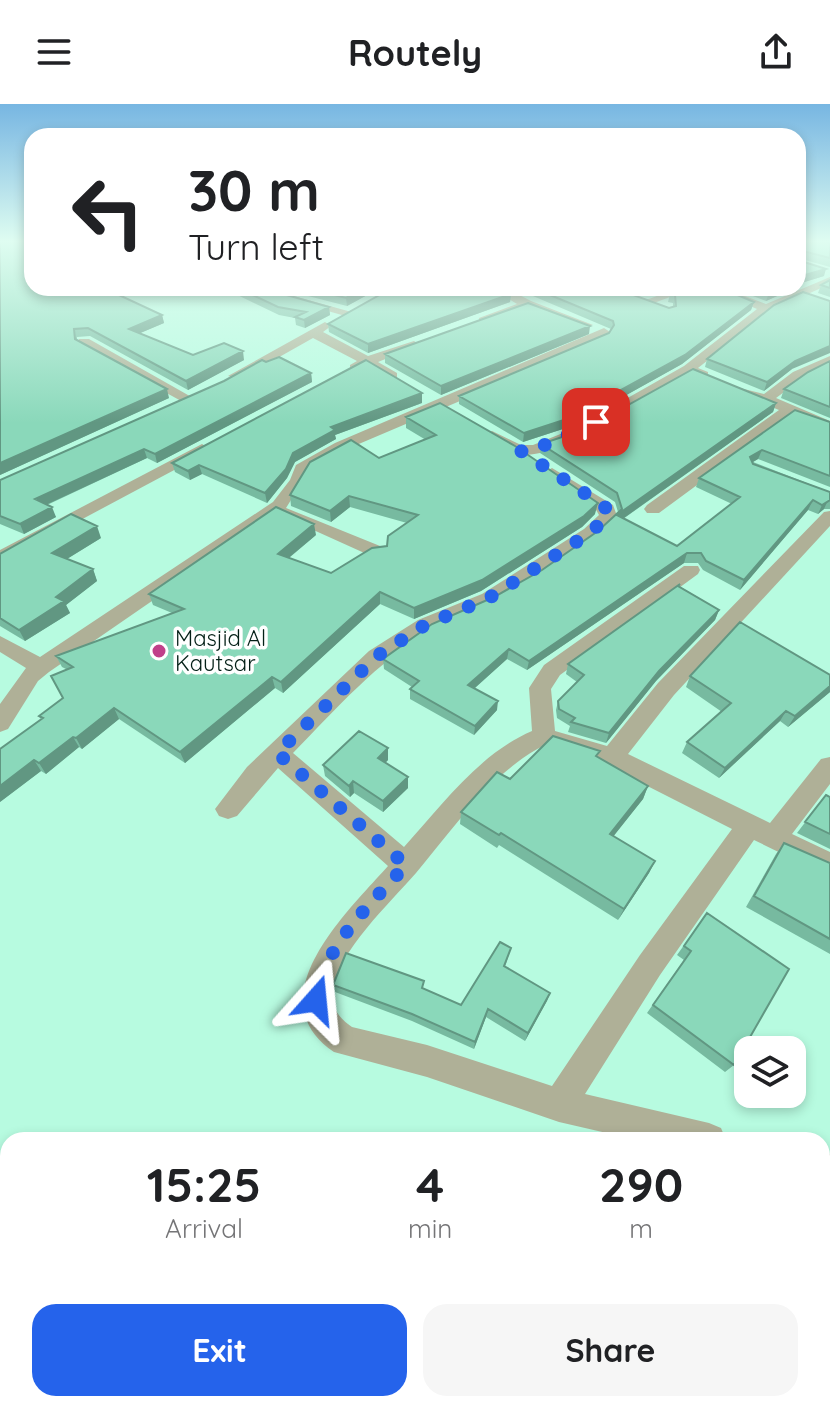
<!DOCTYPE html>
<html lang="en">
<head>
<meta charset="utf-8">
<style>
  :root { --surface:#fff; --page:#f6f6f6; --text:#202124; --muted:#757577; --accent:#2563eb }
  body { margin:0; font-family:Quicksand,sans-serif; background:var(--page); color:var(--text); height:100vh; display:flex; flex-direction:column; font-size:30px; white-space:nowrap }
  * { box-sizing:border-box; margin:0 }
  p { font-size:26px; color:var(--muted) }
  .icon { flex:none; width:44px; height:44px; fill:none; stroke:currentColor; stroke-width:2; stroke-linecap:round; stroke-linejoin:round }
  .map { position:relative; flex:1; overflow:hidden }
  .panel { position:absolute; left:0px; top:1028px; width:830px; height:280px; display:flex; flex-direction:column; background:var(--surface); border-radius:24px 24px 0 0; box-shadow:0 4px 12px #0003 }
  .panel>* { flex:none }
  .hud { position:absolute; left:24px; top:24px; width:782px; height:168px; border-radius:24px; box-shadow:0 4px 12px #0003; background:#fff; color:var(--text); overflow:hidden }
  .controls { position:absolute; left:734px; top:932px; display:grid; gap:16px }
  .controls a { display:grid; place-items:center; width:72px; height:72px; border-radius:16px; background:var(--surface); box-shadow:0 4px 12px #0003; font-size:40px }
  .pin { position:absolute; display:grid; place-items:center; width:68px; height:68px; color:#fff; margin:-34px; border-radius:16px; box-shadow:0 4px 12px #0006 }
  .me { position:absolute; width:88px; margin:-44px; rotate:18deg; stroke-linejoin:round; filter:drop-shadow(0 0 6px #0008) }
  .turn { display:flex; align-items:center; gap:28px; height:168px; padding:0 32px; font-size:36px }
  .turn .icon { width:104px; height:104px; stroke-width:2.5 }
  .turn b { display:block; font-size:56px; line-height:68px }
  .eta { display:flex; justify-content:space-evenly; align-items:center; height:136px; text-align:center }
  .eta b { font-size:48px; font-weight:700; line-height:56px }
  .button { display:flex; gap:16px; margin-top:auto; padding:16px 32px }
  .button a { flex:1; height:92px; border-radius:24px; background:var(--accent); color:#fff; font-size:32px; font-weight:700; line-height:92px; text-align:center }
  .button a+a { background:var(--page); color:var(--text) }
  header { display:flex; justify-content:space-between; align-items:center; height:104px; padding:0 32px; background:var(--surface); font-size:36px; font-weight:700 }
  .map>svg:first-child { display:block }
  .lines { fill:none; stroke-linecap:round; stroke-linejoin:round }
  .street { fill:#afb097; fill-rule:evenodd }
  .wall { fill:#77baa0 }
  .shaded-wall { fill:#619782 }
  .building { fill:#8ad8ba; stroke:#619782; stroke-width:2 }
  .route { stroke:#2563eb; stroke-width:14; stroke-dasharray:0 25.2 }
  .poi-dot { fill:#c0408a; stroke:#fff; stroke-width:3 }
  .labels { text-anchor:middle; dominant-baseline:central; stroke-width:7; stroke-linejoin:round; paint-order:stroke }
  .poi-label { font-size:22px; fill:#042017; stroke:#fff; text-anchor:start }
</style>
</head>
<body>
<header><svg class="icon" aria-label="menu" viewBox="0 0 24 24"><path d="M4 6h16M4 12h16M4 18h16"/></svg>Routely<svg class="icon" aria-label="share" viewBox="0 0 24 24"><path d="M12 15V3M7 8l5-5 5 5M5 13v7h14v-7"/></svg></header>
<div class="map">
<svg width="830" height="1308" viewBox="0 0 830 1308">
  <rect width="100%" height="100%" fill="#b7fbe0"/>
  <g class="lines">
    <path class="street" d="M830,173V180L770,207L698,264L708,268V274L690,270C651,294 567,352 523,351C509,350 493,342 484,332L492,327L521,341H533L573,325L684,262L757,205L708,184H724L766,200Z
      M246,184H265L355,209L349,213Z
      M371,184H391L395,187L389,190Z
      M491,184H506L531,197L593,221L583,224L527,204L487,220H479V214L517,200Z
      M678,184H695L651,200L641,198Z
      M325,218L331,222L323,228L368,252L414,237L420,241L378,258L397,269V275L392,276L367,263L350,267V261L357,257L313,234L240,275L228,272Z
      M604,224L610,228L606,235L347,345L309,367L286,404L385,444L387,448L385,452H371L278,410L49,568L38,577L8,625L0,628V600L26,564L0,548V532L40,553L273,398L290,376L296,361L335,339Z
      M79,235H89L195,295L188,299L183,298L79,241Z
      M830,252V261L803,274L776,294L830,317V327L792,311L659,409H647L644,405L647,401L779,306L740,290V284L764,290L793,268Z
      M202,340L210,345L208,348L0,459V446Z
      M552,364L613,401L617,412C599,436 520,487 492,500C472,509 449,516 430,527C377,558 336,605 293,649L404,743C442,701 479,650 532,627L529,584L544,561L684,462H698L700,466L698,470L560,571L551,585L555,627L607,642L658,579L824,408L830,407V422L674,591L628,650L770,719L821,655L830,653V680L792,730L830,748V773L754,736L660,871L585,990L709,1019L721,1024L726,1036H637L559,1018L427,973L334,948C255,895 347,808 388,762L278,664L237,712L228,715L219,712L215,705L247,663L369,547L418,516L482,490L584,425L599,411L595,404L546,372L544,369ZM545,641L604,660L732,725L640,851L552,982L427,941L352,923C340,915 330,903 332,888C338,847 390,799 416,769C439,741 462,711 487,685C504,668 524,651 545,641Z
      M822,1048L830,1050V1086L822,1084Z
      M8,1257V1299L0,1302V1260Z
      M288,1300H378L382,1308H292Z"/>
  </g>
  <path class="wall" d="M0,136L32,184L162,211L164,219L140,229L193,251L244,256L188,286L90,232L77,233V236L169,294L0,371Z
    M798,136L830,139V163L798,154V156L824,172L798,180Z
    M830,176V193L818,189L821,181Z
    M147,184H174L171,189Z
    M223,184H262L329,203L330,211L305,224L296,221L295,214L279,211Z
    M277,184H380L347,202Z
    M514,184H619L622,187L669,204L673,203V199L668,198L670,190L754,198L751,206L682,260L569,323L523,338L459,300V292L609,229L611,225Z
    M633,184H669L648,191Z
    M732,184H787L786,188L766,197Z
    M511,190L510,198L368,249L329,228L328,220Z
    M589,230L441,291L385,259V250Z
    M707,255L792,265L764,287L705,263Z
    M830,257V314L781,294L784,285Z
    M266,258L311,269L312,278L157,359L147,354L47,401L56,413L24,430L0,420V376Z
    M422,299L335,331L336,335L295,358L287,374L267,399L202,370L190,376L175,368L172,359Z
    M776,299L773,308L623,415L677,442L732,400L696,383L699,374L795,306L830,318V383L758,355L753,358L830,388V405H824L818,410L808,406L740,486L703,466L698,459H684L527,566L507,555L475,584L497,606L474,631L410,595V585L412,583L384,565L383,555L542,466L598,427L618,408L615,398L540,349L541,340Z
    M406,313L595,410L582,423L481,487L414,515L380,500L283,589L275,584L185,659L119,615L82,645L79,643L46,670L41,667L0,698L41,616L39,612L63,594L66,565L62,563L56,552L172,509L153,501L149,490L316,431L289,454L331,469L387,442L407,419L350,403L331,418L291,402L290,391L426,336L406,324Z
    M101,434L67,455L93,465L97,477L66,501L70,509L25,537L0,522V450Z
    M679,482L719,506L715,516L656,577L606,639L568,628L570,622L557,614L556,606L558,597L577,578L566,570L568,560Z
    M830,571V588L788,623L780,617L719,674L682,649L687,638L722,608L686,583L690,572Z
    M598,653L648,682L643,695L613,732L655,757L649,769L618,816L499,741L497,744L460,720L461,708L510,675Z
    M388,656L385,659L408,673V684L383,708L354,689L350,693L325,672L323,661Z
    M826,691L830,693V745L797,729Z
    M784,739L830,759V850L746,803L776,750Z
    M707,809L734,961L725,968L647,909L684,856L677,851Z
    M511,844L505,863L550,889L525,937L486,913L474,945L412,917L335,888L333,881L424,885L461,901Z"/>
  <path class="shaded-wall" d="M826,165L824,172L798,180V173Z
    M365,184H380L347,202L346,194Z
    M650,184H669L648,191Z
    M780,184H787L786,188L766,197L769,189Z
    M511,190L510,198L368,249V240Z
    M754,198L751,206L682,260L569,323L523,338L524,329Z
    M329,203L330,211L305,224L304,216Z
    M162,211L164,219L131,233L129,225Z
    M590,222L589,230L441,291V282Z
    M830,242V249L792,265L764,287L767,278L795,257Z
    M243,247L244,256L188,286L186,277Z
    M311,269L312,278L157,359L155,350Z
    M167,285L169,294L0,371V359Z
    M422,289V299L335,331L336,335L295,358L287,374L267,399L265,389L293,349L331,323Z
    M776,299L773,308L614,421L617,411Z
    M144,345L147,354L39,404L35,395Z
    M762,346L758,355L746,362L750,353Z
    M199,361L202,370L190,376L188,367Z
    M349,392L350,403L331,418L330,407Z
    M813,396L808,406L740,486L744,476Z
    M828,396L824,405L818,410L822,401Z
    M598,399L595,410L582,423L481,487L414,515V504Z
    M52,403L56,413L24,430L20,420Z
    M314,420L316,431L280,461L278,450Z
    M97,422L101,434L57,461L52,449Z
    M687,449L684,459L527,566L529,557Z
    M93,465L97,477L66,501L70,509L25,537L19,526L56,493Z
    M380,488V500L283,589L281,578Z
    M719,506L715,516L656,577L606,639L609,629L659,567Z
    M509,545L507,555L468,590V581Z
    M272,573L275,584L185,659L180,648Z
    M830,582V588L788,623L795,612Z
    M498,597L497,606L474,631L475,622Z
    M114,604L119,615L82,645L76,634Z
    M786,607L780,617L719,674L725,664Z
    M73,633L79,643L46,670L39,659Z
    M388,644V656L378,666V654Z
    M34,656L41,667L0,698V682Z
    M408,673V684L383,708V697Z
    M353,677L354,689L350,693L349,682Z
    M648,682L643,695L605,743L610,730Z
    M655,757L649,769L618,816L624,805Z
    M550,889L547,897L525,937L528,929Z
    M488,905L486,913L474,945L475,938Z"/>
  <path class="building" d="M0,136H32V184H104L162,211L129,225L193,251L224,239L243,247L186,277L88,224L74,225L75,235L167,285L0,359Z
    M798,136H822L830,139V154L799,146L798,156L826,165L798,173Z
    M830,176V184L821,181Z
    M238,184H262L329,203L304,216L295,213L306,208L278,203Z
    M307,184H365L346,194Z
    M392,184H499L511,190L368,240L328,220Z
    M533,184H619L622,187L669,204L676,202L675,191L670,190L685,184H721L754,198L685,251L570,314L524,329L459,292L609,229L614,221L613,217Z
    M756,184H780L769,189Z
    M803,188L830,197V242L795,257L767,278L707,255L774,201Z
    M528,199L590,222L441,282L385,250Z
    M279,253L311,269L155,350L144,345L35,395L52,403L20,420L0,412V376L224,277L262,256L266,258Z
    M366,256L422,289L331,323L335,326L293,349L286,365L265,389L199,361L188,367L172,359Z
    M830,257V303L784,285L808,268Z
    M693,265L776,299L617,411L677,442L740,393L699,374L795,306L830,318V372L762,346L750,353L753,360L830,388V396L822,401L813,396L744,476L706,457L701,449H687L529,557L509,545L468,581L498,597L475,622L410,585L419,577L383,555L432,520L494,493L542,466L598,427L622,405L617,389L541,340L583,326Z
    M440,299L515,342L598,399L584,412L482,476L414,504L380,488L281,578L272,573L180,648L114,604L76,634L73,633L39,659L34,656L0,682V645L43,614L39,612L63,594L51,572L73,563L56,552L184,505L149,490L276,403L314,420L278,450L331,469L372,444L387,442L388,432L418,411L349,392L330,407L290,391L310,358L351,336L379,354L436,331L406,313Z
    M71,410L97,422L52,449L93,465L56,493L64,497L19,526L0,514V450Z
    M680,480L678,482L719,506L659,567L609,629L571,618L575,614L559,605L558,597L584,571L568,560Z
    M740,518L830,571V582L795,612L786,607L725,664L687,638L731,599L690,572Z
    M359,627L388,644L378,654L408,673L383,697L353,677L349,682L323,661Z
    M553,632L600,647L596,652L648,682L610,730L655,757L624,805L501,729L499,731L461,708L497,668L510,675Z
    M826,691L830,693V730L805,718Z
    M784,739L830,759V835L754,792Z
    M707,809L789,865L734,961L653,901L691,847L684,842Z
    M500,838L511,844L504,862L550,889L528,929L488,905L475,938L412,910L333,881L346,849L424,877L422,884L461,901Z
    M8,1086V1133L0,1130V1100Z"/>
  <linearGradient id="sky" x2="0" y2="1"><stop stop-color="#77b6e2"/><stop offset="0.43" stop-color="#dffdf1"/><stop offset="1" stop-color="#dffdf1" stop-opacity="0"/></linearGradient>
  <rect width="830" height="319" fill="url(#sky)"/>
  <g class="lines">
    <path class="route" d="M316,896C323,842 372,799 406,761L277,649L377,552L425,521L489,494L590,429L608,412L607,405L601,400L521,347L540,343L596,318"/>
  </g>
  <circle class="poi-dot" cx="159" cy="547" r="8"/>
  <g class="labels">
    <g class="poi-label">
      <text x="175" y="534">Masjid Al<tspan x="175" dy="25">Kautsar</tspan></text>
    </g>
  </g>
</svg>
<div class="controls">
<a><svg class="icon" aria-label="layers" viewBox="0 0 24 24"><path d="M12 4l9 5-9 5-9-5zM3 14l9 5 9-5"/></svg></a>
</div>
<div class="pin" style="left:596px;top:318px;background:#d93025"><svg class="icon" aria-label="arrive" viewBox="0 0 24 24"><path d="M6 21V4h12l-3 4 3 4H6"/></svg></div>
<svg class="me" style="left:316px;top:896px" viewBox="-20 -20 40 40"><path d="M0-17L14 15 0 8-14 15z" fill="#2563eb" stroke="#fff" stroke-width="4"/></svg>
<div class="hud">
<div class="turn"><svg class="icon" aria-label="left" viewBox="0 0 24 24"><path d="M17 20v-9H6M10 6l-5 5 5 5"/></svg><div><b>30 m</b>Turn left</div></div>
</div>
<section class="panel">
<div class="eta">
<div><b>15:25</b><p>Arrival</p></div>
<div><b>4</b><p>min</p></div>
<div><b>290</b><p>m</p></div>
</div>
<div class="button"><a>Exit</a><a>Share</a></div>
</section>
</div>
</body>
</html>
